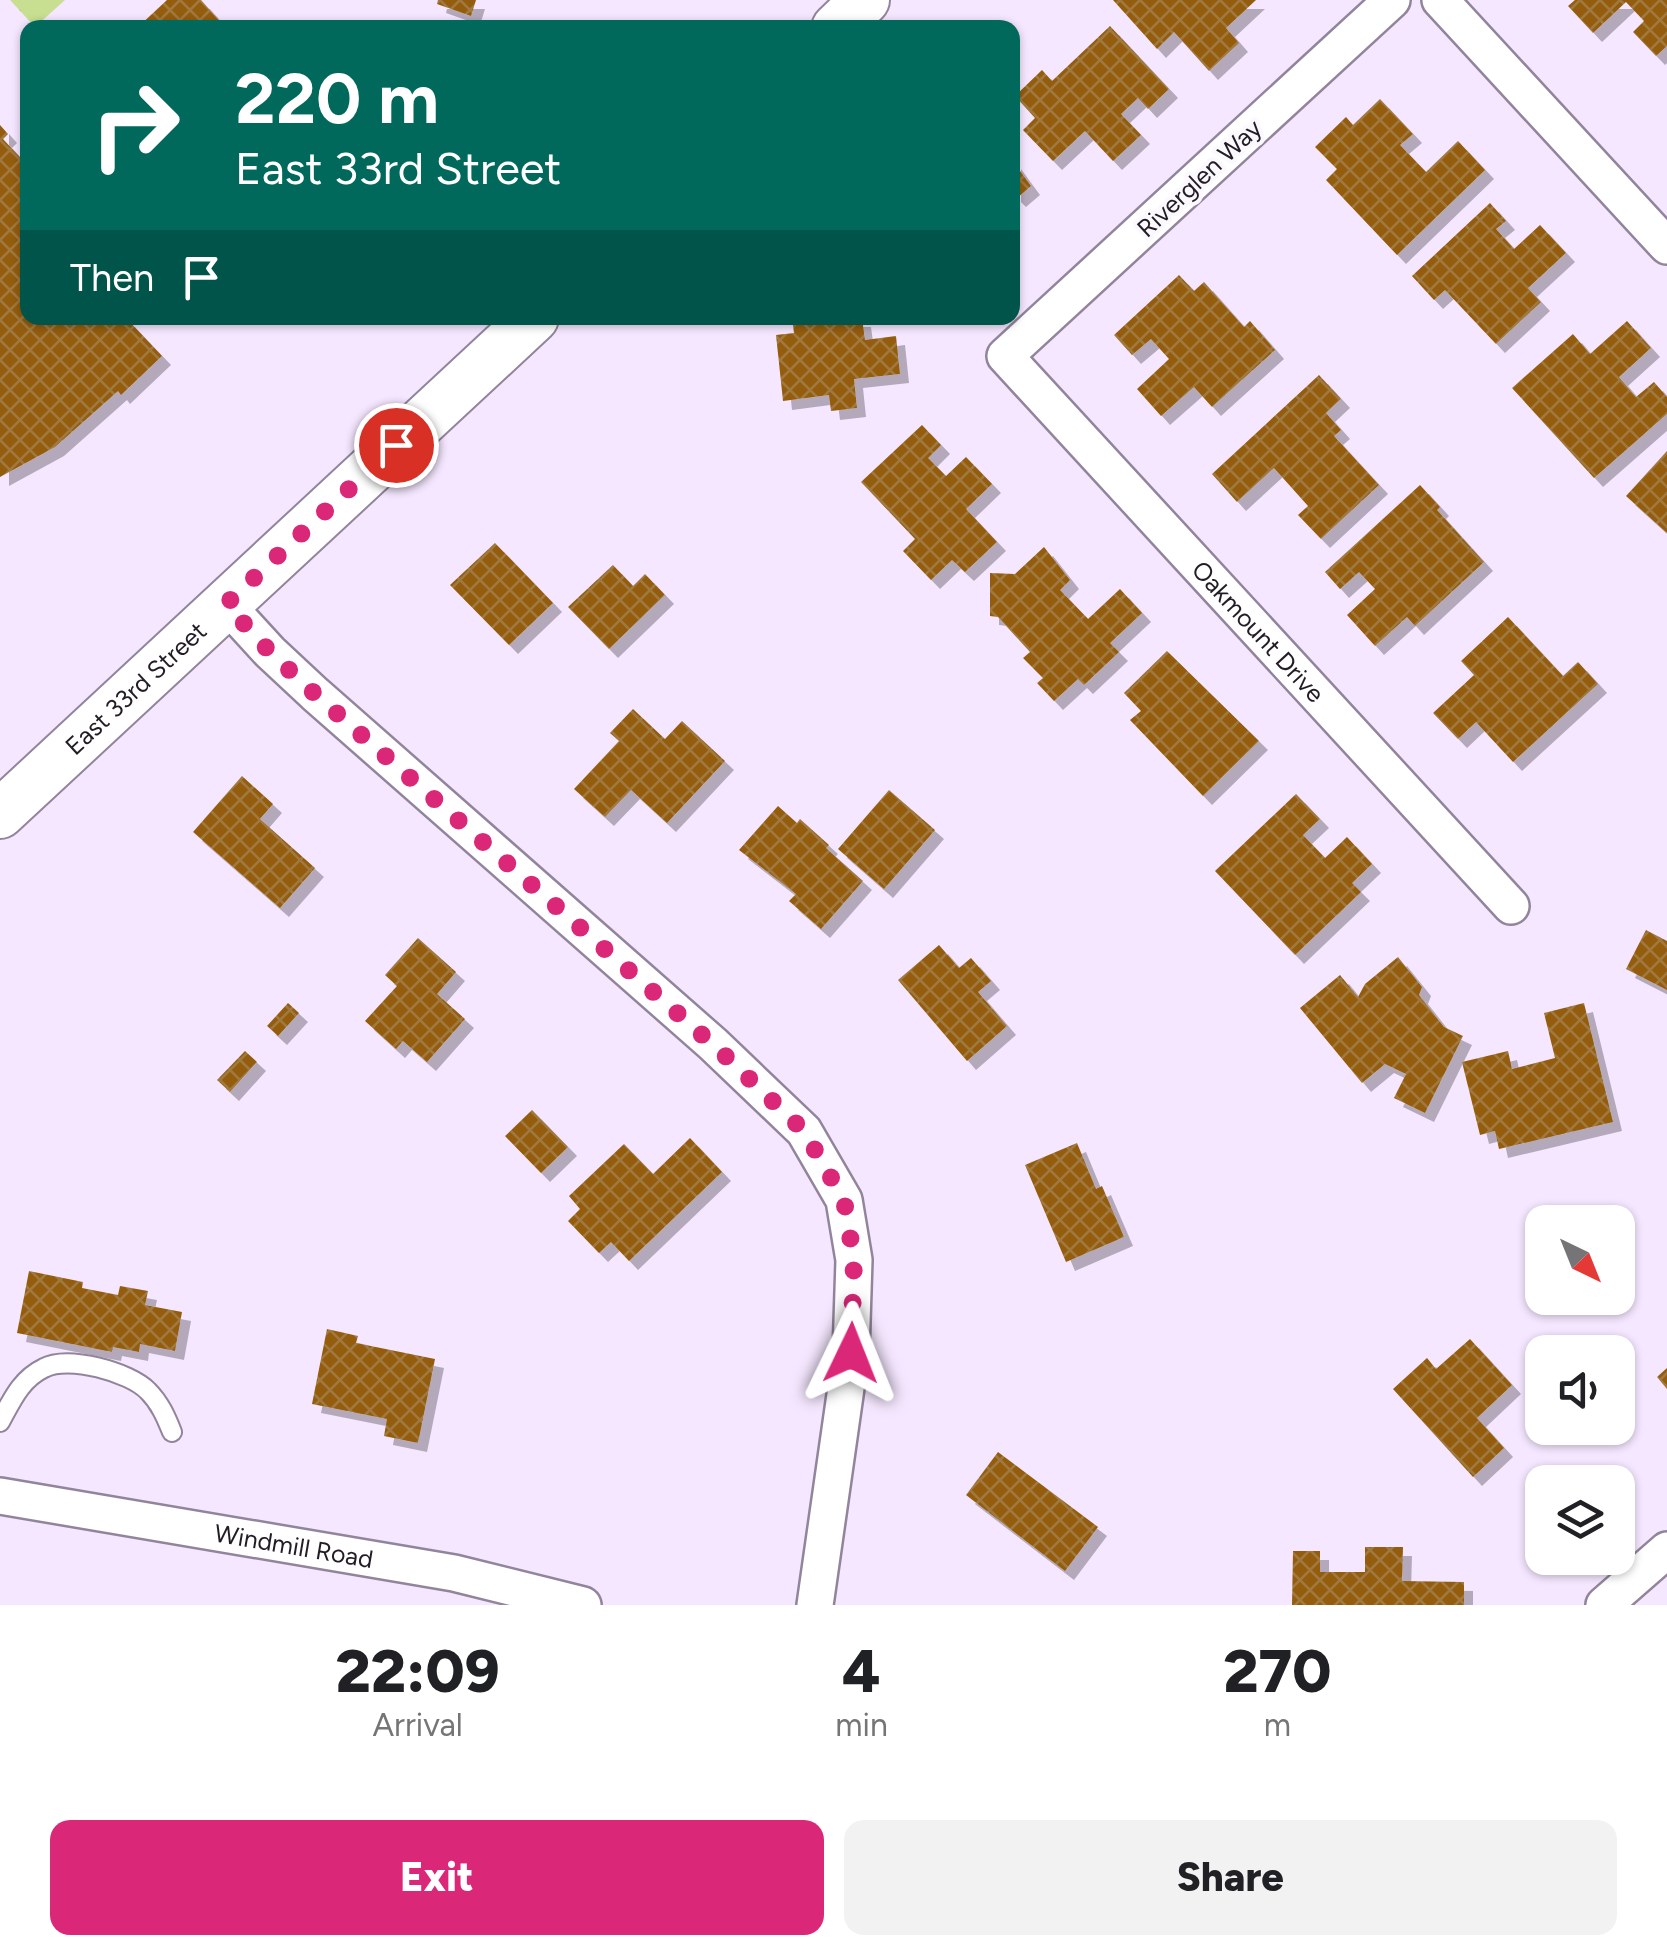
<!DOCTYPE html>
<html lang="en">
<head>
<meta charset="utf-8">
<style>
  :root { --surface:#fff; --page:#f2f2f2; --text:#202124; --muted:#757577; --accent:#db2777 }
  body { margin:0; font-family:Figtree,sans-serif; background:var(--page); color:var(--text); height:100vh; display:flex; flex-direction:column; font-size:38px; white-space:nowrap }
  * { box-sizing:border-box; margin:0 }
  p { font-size:32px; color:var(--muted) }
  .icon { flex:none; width:55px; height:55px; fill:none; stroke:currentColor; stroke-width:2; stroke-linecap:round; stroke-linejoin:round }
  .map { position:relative; height:1605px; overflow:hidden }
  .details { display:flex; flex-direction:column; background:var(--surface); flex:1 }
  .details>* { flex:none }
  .guide { position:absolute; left:20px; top:20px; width:1000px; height:305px; border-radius:20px; box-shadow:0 2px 8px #0004; background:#00695c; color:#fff; overflow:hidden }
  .needle { width:65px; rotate:137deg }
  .buttons { position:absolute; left:1525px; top:1205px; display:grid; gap:20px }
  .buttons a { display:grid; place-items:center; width:110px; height:110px; border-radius:20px; background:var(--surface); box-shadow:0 2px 8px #0004; font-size:50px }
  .pin { position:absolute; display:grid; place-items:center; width:85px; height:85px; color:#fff; margin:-42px; border:5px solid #fff; border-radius:50%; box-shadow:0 2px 10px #0007 }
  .me { position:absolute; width:110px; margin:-55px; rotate:2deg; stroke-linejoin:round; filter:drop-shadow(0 0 8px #0008) }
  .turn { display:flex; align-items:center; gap:35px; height:210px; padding:0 50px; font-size:45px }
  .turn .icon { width:130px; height:130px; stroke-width:2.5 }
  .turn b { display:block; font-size:70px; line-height:85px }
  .then { display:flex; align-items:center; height:95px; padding:0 50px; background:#0003; gap:20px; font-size:38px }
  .eta { display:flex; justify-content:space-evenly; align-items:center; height:170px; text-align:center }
  .eta b { font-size:60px; font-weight:800; line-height:70px }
  .button { display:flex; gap:20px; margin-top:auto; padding:20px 50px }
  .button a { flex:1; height:115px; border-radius:20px; background:var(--accent); color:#fff; font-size:40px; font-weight:800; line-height:115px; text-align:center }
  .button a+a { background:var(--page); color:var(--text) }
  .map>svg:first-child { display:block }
  .park { fill:url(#park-tufts) }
  .building { fill:url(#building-cross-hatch); filter:url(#shadow) }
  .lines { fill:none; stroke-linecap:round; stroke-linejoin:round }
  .lane-casing { stroke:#92859b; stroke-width:22 }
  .street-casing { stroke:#92859b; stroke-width:40 }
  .secondary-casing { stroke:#92859b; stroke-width:52 }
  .lane { stroke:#fff; stroke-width:18 }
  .street { stroke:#fff; stroke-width:35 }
  .secondary { stroke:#fff; stroke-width:48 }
  .route { stroke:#db2777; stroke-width:18; stroke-dasharray:0 32.4 }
  .labels { text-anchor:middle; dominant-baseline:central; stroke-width:8; stroke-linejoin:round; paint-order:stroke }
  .street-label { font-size:25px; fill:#221d25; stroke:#fcf9fe }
</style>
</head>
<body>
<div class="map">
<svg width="1667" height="1605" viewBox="0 0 1667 1605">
  <defs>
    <pattern id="park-tufts" width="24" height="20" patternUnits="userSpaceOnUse" patternTransform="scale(2.5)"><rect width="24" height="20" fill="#c8df91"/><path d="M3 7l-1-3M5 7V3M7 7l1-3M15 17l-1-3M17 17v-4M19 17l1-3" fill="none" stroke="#acbf7d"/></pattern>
    <pattern id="building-cross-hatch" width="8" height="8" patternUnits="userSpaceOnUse" patternTransform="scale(2.5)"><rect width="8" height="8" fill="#945d0b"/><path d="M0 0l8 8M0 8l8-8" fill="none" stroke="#a07941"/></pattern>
    <filter id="shadow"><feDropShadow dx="9" dy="9" stdDeviation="0" flood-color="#0004"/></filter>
  </defs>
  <rect width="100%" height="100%" fill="#f5e7ff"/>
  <path class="park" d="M10,0H65L35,27Z"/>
  <path class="building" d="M167,0H201L226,28H137Z
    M438,0H476L471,16L437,4Z
    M1113,0H1256L1226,28L1239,43L1209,71L1174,32L1157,49Z
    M1575,0H1667V46L1656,56L1633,32L1644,21L1626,2L1593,33L1568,6Z
    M1110,26L1169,89L1148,109L1138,98L1121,114L1141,135L1113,161L1085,131L1053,161L1023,130L1035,118L1015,96L1042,70L1052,81Z
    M1380,99L1413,134L1400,145L1426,172L1458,141L1485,170L1397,255L1326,180L1337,169L1315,147L1346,117L1353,125Z
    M0,125L8,134L3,139L28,166V318H126L162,356L121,395L118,391L55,447L0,477Z
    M1012,160L1031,186L1017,198L1012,193Z
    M1490,203L1506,221L1496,229L1514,249L1540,225L1566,253L1528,288L1541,302L1496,344L1445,290L1434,300L1412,276Z
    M1179,275L1194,291L1204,282L1244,327L1250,321L1275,350L1212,407L1194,387L1161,416L1137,389L1169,359L1151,339L1132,355L1114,335Z
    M792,318H862L865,340L896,336L900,374L854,379L857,408L831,411L829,395L783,401L776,335L794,333Z
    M1627,321L1651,348L1619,377L1636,397L1654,382L1667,397V414L1594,478L1512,388L1573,334L1590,354Z
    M1319,375L1341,399L1326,413L1341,430L1334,436L1379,485L1321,539L1298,515L1308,506L1274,468L1237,502L1212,474Z
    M922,425L941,445L928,458L946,476L966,457L992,484L966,509L997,542L965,572L952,560L931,580L903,551L915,539L861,482Z
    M1667,451V533L1626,496Z
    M1420,485L1440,507L1437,510L1484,562L1415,626L1407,617L1375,646L1347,615L1375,589L1359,572L1340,589L1325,572Z
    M495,543L553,603L509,645L450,585Z
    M1044,547L1070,580L1060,590L1088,619L1120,589L1142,613L1110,643L1119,652L1084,685L1078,679L1054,701L1037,683L1043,678L1023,658L1030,652L998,617L990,616V573L1015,574Z
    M613,565L633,586L645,574L665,595L609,649L568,607Z
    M1508,617L1563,676L1578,662L1598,684L1513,762L1476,722L1458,739L1433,713L1474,675L1461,661Z
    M1167,651L1259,741L1203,796L1130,720L1141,711L1124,693Z
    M633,709L665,739L682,721L725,761L667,823L631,790L605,817L574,789L619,741L610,733Z
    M242,776L273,804L260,819L315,868L280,908L193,832Z
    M889,790L935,830L884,889L838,849Z
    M1296,794L1320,819L1303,835L1325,858L1347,837L1372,864L1352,883L1361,892L1295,955L1215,871Z
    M778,806L797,823L800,819L829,845L826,848L863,881L821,929L789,901L796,894L739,850Z
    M1646,930L1667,941V990L1626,969Z
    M418,938L456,972L437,994L465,1019L427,1062L403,1041L396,1049L365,1021L397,986L385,975Z
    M939,945L959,968L971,958L991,981L978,992L1007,1026L967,1061L898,980Z
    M1398,957L1422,987L1419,995L1444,1027L1463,1036L1425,1113L1394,1098L1406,1074L1385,1064L1362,1083L1300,1008L1340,975L1358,997L1365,984Z
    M288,1003L299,1013L278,1036L267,1026Z
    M1584,1003L1613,1122L1499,1149L1495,1131L1480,1135L1462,1062L1508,1051L1512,1069L1555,1058L1544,1013Z
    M245,1051L257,1062L230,1092L217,1080Z
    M532,1110L568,1147L541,1173L505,1136Z
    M690,1138L722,1172L629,1261L611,1242L599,1253L568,1221L580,1209L569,1196L624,1144L653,1174Z
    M1077,1143L1096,1189L1102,1186L1124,1237L1066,1262L1025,1165Z
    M29,1271L83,1282L82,1288L118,1295L120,1286L148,1291L145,1305L182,1312L175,1351L140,1344L139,1352L113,1347L112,1352L17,1333Z
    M327,1329L358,1336L356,1343L435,1359L418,1443L384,1436L387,1419L312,1404Z
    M1470,1339L1512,1385L1477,1418L1504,1448L1473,1477L1393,1389L1427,1358L1436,1369Z
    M1667,1368V1389L1657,1377Z
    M998,1452L1098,1527L1065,1571L966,1495Z
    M1365,1547H1403L1402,1581L1464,1582V1605H1292L1293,1551H1320V1572H1365Z"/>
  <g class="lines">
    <g class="lane-casing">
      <path id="lane" d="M0,1422C12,1400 21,1379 44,1368C68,1355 130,1372 148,1391C160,1403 166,1417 172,1432"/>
    </g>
    <g class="street-casing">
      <g id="street">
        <path id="s1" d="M1392,0L1005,356L1511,906"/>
        <path d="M1440,0L1667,246"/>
        <path d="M226,604L270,652L315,694L713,1044L804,1131L844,1200L854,1260L851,1353L815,1605"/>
        <path id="s2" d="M0,1496L454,1573L583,1605"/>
        <path d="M1604,1605L1667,1550"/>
      </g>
    </g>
    <g class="secondary-casing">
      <g id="secondary">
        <path d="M836,28L865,0"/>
        <path id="s3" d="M0,814L534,318"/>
      </g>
    </g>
    <use href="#lane" class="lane"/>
    <use href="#street" class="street"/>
    <use href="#secondary" class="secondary"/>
  </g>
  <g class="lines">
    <path class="route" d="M396,445L226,604L270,652L315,694L717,1048L804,1131L844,1200L854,1260L851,1353"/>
  </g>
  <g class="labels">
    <g class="street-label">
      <text transform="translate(1199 178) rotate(-43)">Riverglen Way</text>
      <text stroke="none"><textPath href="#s1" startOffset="900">Oakmount Drive</textPath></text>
      <text stroke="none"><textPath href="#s3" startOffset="185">East 33rd Street</textPath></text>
      <text stroke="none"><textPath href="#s2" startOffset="298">Windmill Road</textPath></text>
    </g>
  </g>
</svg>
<div class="buttons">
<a><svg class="needle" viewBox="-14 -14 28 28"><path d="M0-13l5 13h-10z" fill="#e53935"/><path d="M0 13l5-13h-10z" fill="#757577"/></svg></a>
<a><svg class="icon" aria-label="sound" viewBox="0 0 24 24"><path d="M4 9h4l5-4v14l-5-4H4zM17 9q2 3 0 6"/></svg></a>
<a><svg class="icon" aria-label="layers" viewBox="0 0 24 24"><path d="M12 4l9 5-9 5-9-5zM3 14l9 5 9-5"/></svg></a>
</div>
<div class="pin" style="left:396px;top:445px;background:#d93025"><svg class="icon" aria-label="arrive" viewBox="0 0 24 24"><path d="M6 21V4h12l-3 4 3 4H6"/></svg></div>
<svg class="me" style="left:851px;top:1353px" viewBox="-20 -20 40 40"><path d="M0-17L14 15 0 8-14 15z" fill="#db2777" stroke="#fff" stroke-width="4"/></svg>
<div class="guide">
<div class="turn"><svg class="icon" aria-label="right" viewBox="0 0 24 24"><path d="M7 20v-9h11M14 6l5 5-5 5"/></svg><div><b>220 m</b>East 33rd Street</div></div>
<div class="then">Then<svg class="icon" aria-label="arrive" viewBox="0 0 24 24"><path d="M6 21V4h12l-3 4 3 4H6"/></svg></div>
</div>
</div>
<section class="details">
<div class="eta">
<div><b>22:09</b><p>Arrival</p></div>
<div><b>4</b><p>min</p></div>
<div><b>270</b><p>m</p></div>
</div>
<div class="button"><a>Exit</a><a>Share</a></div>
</section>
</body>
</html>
